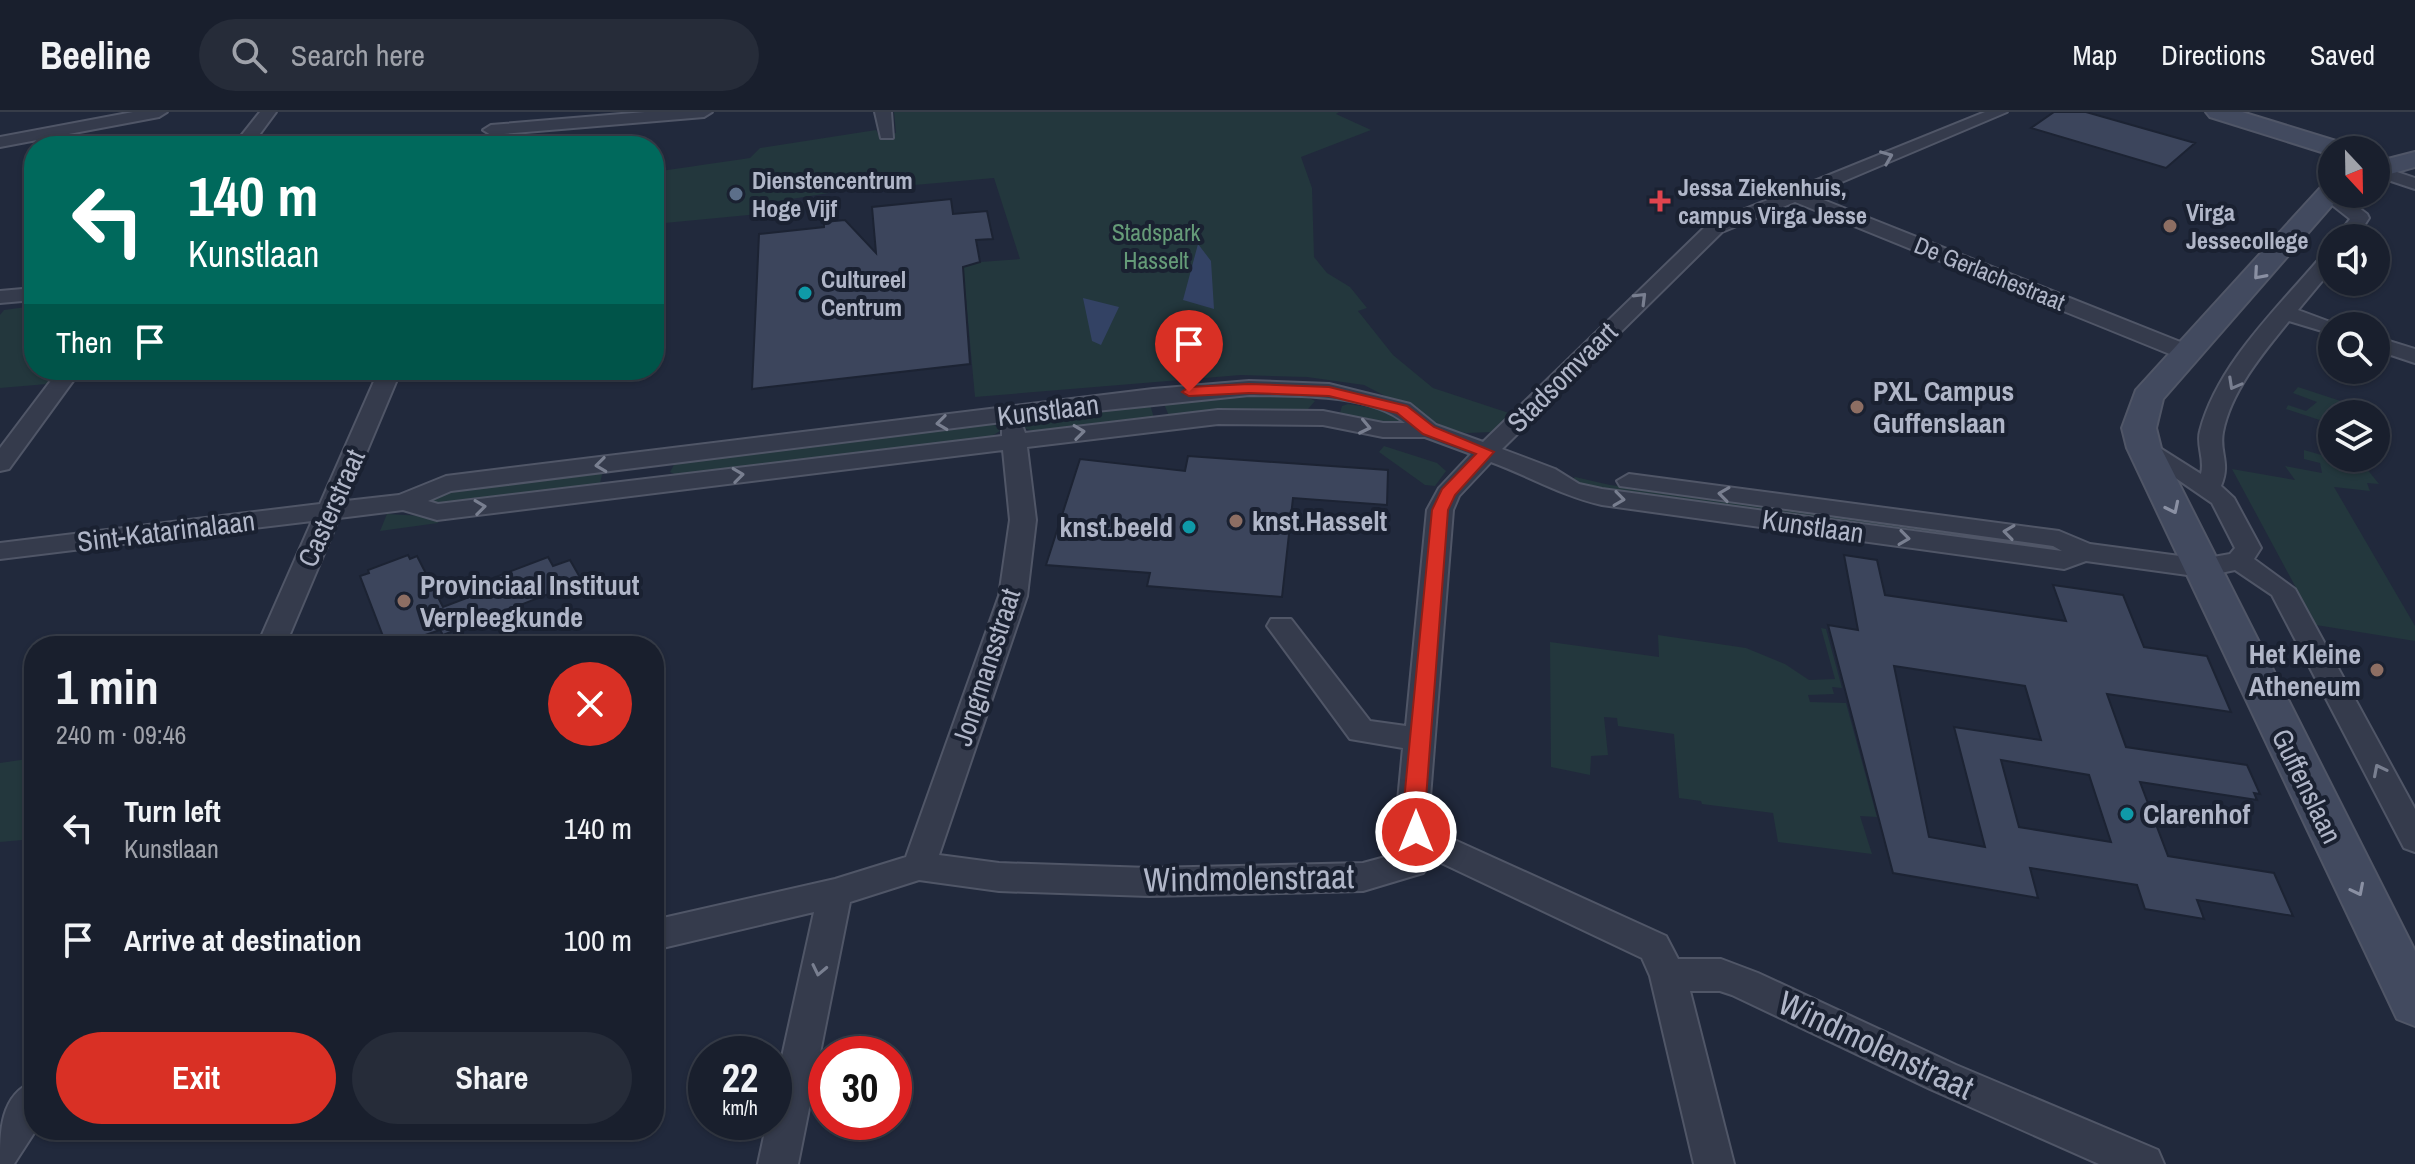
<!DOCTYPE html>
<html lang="en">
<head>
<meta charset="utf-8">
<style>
  :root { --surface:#191f2d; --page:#262c39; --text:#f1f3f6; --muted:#9fa2aa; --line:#373d49; --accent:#d93025 }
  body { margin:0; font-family:"Archivo Narrow",sans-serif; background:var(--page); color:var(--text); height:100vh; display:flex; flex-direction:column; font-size:30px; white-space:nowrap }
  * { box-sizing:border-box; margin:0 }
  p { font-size:26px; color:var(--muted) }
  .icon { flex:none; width:44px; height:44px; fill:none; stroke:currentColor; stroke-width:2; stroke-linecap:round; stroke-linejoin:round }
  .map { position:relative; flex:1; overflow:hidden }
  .panel { position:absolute; left:24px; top:524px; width:640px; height:504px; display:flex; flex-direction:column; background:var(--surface); border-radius:32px; box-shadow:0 2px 6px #0004,0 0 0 2px var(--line) }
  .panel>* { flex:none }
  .top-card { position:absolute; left:24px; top:24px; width:640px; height:244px; border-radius:32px; box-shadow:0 2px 6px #0004,0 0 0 2px var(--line); background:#00695c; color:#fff; overflow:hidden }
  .needle { width:52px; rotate:158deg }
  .buttons { position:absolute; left:2318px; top:24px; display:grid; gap:16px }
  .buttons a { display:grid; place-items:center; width:72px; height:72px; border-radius:50%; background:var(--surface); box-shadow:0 2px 6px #0004,0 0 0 2px var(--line); font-size:40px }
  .speed { position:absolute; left:688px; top:924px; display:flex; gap:16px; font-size:40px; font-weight:700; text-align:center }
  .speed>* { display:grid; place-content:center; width:104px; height:104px; border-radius:50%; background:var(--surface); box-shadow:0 2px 6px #0004,0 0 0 2px var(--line); line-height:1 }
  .speed small { font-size:20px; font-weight:400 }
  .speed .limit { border:12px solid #d22; background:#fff; color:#111 }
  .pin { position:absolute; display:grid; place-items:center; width:68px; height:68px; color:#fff; margin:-82px -34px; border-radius:50% 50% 50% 0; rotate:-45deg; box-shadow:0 0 8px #0007 }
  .pin .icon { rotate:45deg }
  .me { position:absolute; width:88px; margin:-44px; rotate:0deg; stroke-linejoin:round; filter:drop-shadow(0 0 6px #0008) }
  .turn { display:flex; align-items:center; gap:28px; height:168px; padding:0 32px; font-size:36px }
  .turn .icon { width:104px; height:104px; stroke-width:2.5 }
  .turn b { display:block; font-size:56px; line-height:68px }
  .then { display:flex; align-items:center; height:76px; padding:0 32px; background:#0003; gap:16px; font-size:30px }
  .round { display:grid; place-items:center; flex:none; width:84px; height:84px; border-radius:42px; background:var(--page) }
  .summary { display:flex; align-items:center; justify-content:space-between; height:136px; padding:0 32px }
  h1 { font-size:48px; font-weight:700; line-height:60px }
  .action { display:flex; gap:16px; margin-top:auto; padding:16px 32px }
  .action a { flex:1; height:92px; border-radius:48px; background:var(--accent); color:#fff; font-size:32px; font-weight:700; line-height:92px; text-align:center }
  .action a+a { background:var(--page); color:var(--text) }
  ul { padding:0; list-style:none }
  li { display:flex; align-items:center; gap:24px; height:112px; padding:0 32px }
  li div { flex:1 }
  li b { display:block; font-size:30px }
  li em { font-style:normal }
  header { display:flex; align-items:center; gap:48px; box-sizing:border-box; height:112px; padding:0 40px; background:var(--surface); border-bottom:2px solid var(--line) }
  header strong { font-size:38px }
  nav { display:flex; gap:44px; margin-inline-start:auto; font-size:28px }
  .search { width:560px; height:72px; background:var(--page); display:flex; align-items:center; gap:20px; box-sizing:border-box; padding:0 28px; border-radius:44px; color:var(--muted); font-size:30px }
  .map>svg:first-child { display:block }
  .green { fill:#23373d }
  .water { fill:#334264 }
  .building { fill:#3c455c; stroke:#1c2333; stroke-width:2; fill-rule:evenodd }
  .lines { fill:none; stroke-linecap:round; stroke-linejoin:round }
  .minor-casing { stroke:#505667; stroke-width:4 }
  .secondary-casing { stroke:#505667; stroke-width:4 }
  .minor { fill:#353b4c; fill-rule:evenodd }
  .secondary { fill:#424a5f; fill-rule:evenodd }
  .oneway { stroke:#797f90 }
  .oneway2 { stroke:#8a90a3 }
  .route { fill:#d93025; stroke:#8d1f18; stroke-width:2 }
  .service-dot { fill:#5c6f8a; stroke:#1a2131; stroke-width:3 }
  .health-dot { fill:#e0444e; stroke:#1a2131; stroke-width:3 }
  .education-dot { fill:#8d6e63; stroke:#1a2131; stroke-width:3 }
  .culture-dot { fill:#0f9aa8; stroke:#1a2131; stroke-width:3 }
  .labels { text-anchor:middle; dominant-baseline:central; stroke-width:8; stroke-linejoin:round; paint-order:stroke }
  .far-poi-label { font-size:24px; font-weight:bold; fill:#b0b6c8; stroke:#1a2131; text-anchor:start }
  .far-park-label { font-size:24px; fill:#659b78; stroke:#1a2131 }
  .far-street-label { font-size:24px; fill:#b0b6c8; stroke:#1a2131 }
  .street-label { font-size:28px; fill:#b0b6c8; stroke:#1a2131 }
  .poi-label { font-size:28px; font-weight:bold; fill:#b0b6c8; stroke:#1a2131; text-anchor:start }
  .near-street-label { font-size:34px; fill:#b0b6c8; stroke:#1a2131 }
</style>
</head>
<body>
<header>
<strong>Beeline</strong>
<div class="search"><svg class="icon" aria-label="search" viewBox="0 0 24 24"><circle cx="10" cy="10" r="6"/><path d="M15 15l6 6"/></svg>Search here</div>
<nav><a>Map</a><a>Directions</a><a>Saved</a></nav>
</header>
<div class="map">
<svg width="2415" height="1052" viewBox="0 0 2415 1052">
  <rect width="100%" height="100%" fill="#21293c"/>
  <path class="green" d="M894,0H1339L1336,2L1371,18L1301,45L1312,76L1314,145L1327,161L1350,175L1367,196L1358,199L1393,243L1433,276L1512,302L1494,320L1466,321L1449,317L1364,273L1307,265L1241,263L975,285L963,155L980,150L1020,147L994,66L835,80L761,92L759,102L654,112V60L750,46L760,36L876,18L879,23L896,21Z
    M34,194V258H57L47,272L0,276V203L4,198Z
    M2298,275L2368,298L2370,302H2332V312L2286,297L2288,293L2306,299L2317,290L2293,281Z
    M1202,283H1303L1315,289L1308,297L1299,299H1206L1169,304L1162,287Z
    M1149,289L1154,306L1039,321L1024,316L1023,311L1037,303Z
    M1348,292L1393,299L1405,307L1403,311C1383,315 1358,311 1340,301L1342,294Z
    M993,311L1000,319L987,327L681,365L670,360L675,351Z
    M1384,334L1437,351L1446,359L1435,374L1425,373L1379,340Z
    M2304,338L2332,346H2358L2379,372L2367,371L2370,379L2334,375L2415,514V529L2316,513L2232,357L2295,368L2285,354L2322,361L2320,351L2304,347Z
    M603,358L599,376L444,395L432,391L433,386L449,378Z
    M1575,365L1610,373L2056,431L2064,438L1609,380L1569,370Z
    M387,402L441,405L438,411L380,419Z
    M1821,516L1826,517L1842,576L1832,575L1834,582L1808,583L1810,590L1846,591L1877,705L1860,704L1872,742L1778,730L1773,701L1702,692L1701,689L1679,686L1674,622L1618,614L1617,606L1604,605L1608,643L1591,644L1590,663L1551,655L1550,530L1659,545L1658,523L1746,536L1785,552L1809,568L1835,567Z
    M34,646V727L0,730V651Z"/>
  <path class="water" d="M1198,132L1211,149L1214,197L1183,188Z
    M1083,186L1119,195L1101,233L1092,229Z"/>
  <path class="building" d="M2054,0H2086L2195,31L2166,56L2031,16Z
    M951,87L953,102L987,99L993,127L976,128L980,150L963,155L970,252L752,277L759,122L824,115V110L845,108L876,141L872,95Z
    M1188,344L1388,358L1387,393L1293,386L1282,485L1147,474L1150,461L1046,453L1080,347L1185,359Z
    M408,443L410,447L417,444L443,495L488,478L485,469L548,445L553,454L570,448L582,469L443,523L440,518L396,533L394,529L386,532L360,464L369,461L368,458Z
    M1844,443L1877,448L1885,483L2066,509L2053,473L2123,483L2144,535L2207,544L2231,600L2107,582L2126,635L2247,653L2260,682L2254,681L2257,688L2140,670L2168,744L2274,761L2293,804L2197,788L2204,807L2145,797L2137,773L2030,756L2038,786L1893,761L1828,513L1858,518ZM1894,554L2025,574L2041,628L1954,615L1985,735L1929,725ZM2001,648L2089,663L2111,730L2019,715Z"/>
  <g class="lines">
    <g class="minor-casing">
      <path id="minor" d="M133,0H167L159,5L0,35V25Z
        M260,0H276L251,34H233Z
        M645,0H712L704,5L491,23L483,18L491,13Z
        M875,0H891L893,26H881Z
        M1985,0H2007L1811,83L2193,235L2196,240L2193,245H2177L1795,90L1722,120L1502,337L1555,357L1579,372L1602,377L2062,439L2053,434L1620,374L1617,369L1629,362L2059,419L2090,432L2202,447L2230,442L2235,436L2212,391L2132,336L2136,331H2152L2201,362C2205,347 2196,333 2200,319C2218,250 2281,193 2325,140L2332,138V157L2298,198L2341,214H2332V222L2289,209C2263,241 2231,279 2223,320C2219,341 2231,350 2221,374L2234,386L2261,436L2254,447L2295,477L2415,697V740L2404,736L2272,483L2235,458L2202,465L2086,449L2064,457L1602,393C1562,384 1529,364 1491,350L1459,384L1453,398L1428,710L1439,721L1666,824L1678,847H1721L1758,861L1956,953L2158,1038L2164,1052H2099L1930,977L1732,883L1720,879H1690L1734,1052H1694L1650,864L1642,846L1433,747L1423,761L1363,779L1149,784L999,779L919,768L850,790L798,1052H758L767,1010H774V981L814,800L654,838V808L835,767L906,745L999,484L1010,408L1003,338L437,408L403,398L339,406L285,534H257L312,409L0,447V431L320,392L379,258H401L346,389L399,383L446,364L1153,277L1249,269L1329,272L1410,292L1436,313L1483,330L1708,112ZM1249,283C1294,284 1369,281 1405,311H1383L1323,299L1218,298L1025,321L1020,307ZM1002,310V324L438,392L428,389L451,379ZM1218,312L1323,313L1383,325H1425L1471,342L1439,376L1427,398L1406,614L1370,609L1291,507H1271L1267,514L1350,627L1403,636L1396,710L1408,732L1400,741L1363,751L1149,756L999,751L939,743L1027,484L1036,408L1027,335Z
        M2376,53L2415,66V77L2376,64Z
        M2322,77H2332V82H2341L2367,102L2369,106L2356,126H2336L2350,107L2322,85Z
        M34,176V188L0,191V179Z
        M2376,225L2415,237V251L2376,238Z
        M59,258H81L9,357L0,359V336Z
        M34,969L36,1018L14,1052H0C0,1019 0,983 34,969Z"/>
    </g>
    <g class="secondary-casing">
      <path id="secondary" d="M2206,0H2242L2349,33L2352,38H2332L2331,43L2210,5Z
        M2415,40V55L2376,66V50Z
        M2332,70V82L2341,83L2163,287L2156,316L2161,336L2415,839V914L2397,907L2127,336L2122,316L2136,278L2323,73Z"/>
    </g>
    <use href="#minor" class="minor"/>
    <use href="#secondary" class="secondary"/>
  </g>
  <defs><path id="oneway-chevron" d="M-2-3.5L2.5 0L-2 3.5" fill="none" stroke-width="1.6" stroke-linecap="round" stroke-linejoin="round" transform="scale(2)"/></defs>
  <g class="oneway">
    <use href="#oneway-chevron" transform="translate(1887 45) rotate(-22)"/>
    <use href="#oneway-chevron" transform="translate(1641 186) rotate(-45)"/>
    <use href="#oneway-chevron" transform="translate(2234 272) rotate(119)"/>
    <use href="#oneway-chevron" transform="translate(942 311) rotate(173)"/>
    <use href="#oneway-chevron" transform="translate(1365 315) rotate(12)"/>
    <use href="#oneway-chevron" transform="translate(1079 320) rotate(-7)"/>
    <use href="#oneway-chevron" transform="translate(601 353) rotate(173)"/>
    <use href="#oneway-chevron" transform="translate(738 363) rotate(-7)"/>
    <use href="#oneway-chevron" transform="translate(1724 382) rotate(-172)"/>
    <use href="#oneway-chevron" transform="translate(1619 387) rotate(8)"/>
    <use href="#oneway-chevron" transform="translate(480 395) rotate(-7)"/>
    <use href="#oneway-chevron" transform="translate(2009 420) rotate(-172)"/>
    <use href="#oneway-chevron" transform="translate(1904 426) rotate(8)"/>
    <use href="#oneway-chevron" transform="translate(2379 658) rotate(-117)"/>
    <use href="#oneway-chevron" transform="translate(819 858) rotate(102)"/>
  </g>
  <g class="oneway2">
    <use href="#oneway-chevron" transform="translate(2259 162) rotate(131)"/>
    <use href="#oneway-chevron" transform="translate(2173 396) rotate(64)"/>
    <use href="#oneway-chevron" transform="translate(2358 778) rotate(63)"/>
  </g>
  <path class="route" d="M1249,272L1329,275L1407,294L1434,315L1494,340L1455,383L1448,398L1423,726H1408L1402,710L1432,398L1442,377L1476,342L1423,322L1397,301L1329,284L1249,281L1189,284L1182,280L1189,275Z"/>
  <circle class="service-dot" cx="736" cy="82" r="8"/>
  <path class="health-dot" d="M1656 77h8v8h8v8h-8v8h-8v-8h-8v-8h8z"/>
  <g class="education-dot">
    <circle cx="2170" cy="114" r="8"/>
    <circle cx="1857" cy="295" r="8"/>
    <circle cx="1236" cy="409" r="8"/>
    <circle cx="404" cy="489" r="8"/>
    <circle cx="2377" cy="558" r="8"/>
  </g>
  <g class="culture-dot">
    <circle cx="805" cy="181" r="8"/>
    <circle cx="1189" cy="415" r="8"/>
    <circle cx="2127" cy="702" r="8"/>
  </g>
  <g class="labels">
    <g class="far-poi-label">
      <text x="752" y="68">Dienstencentrum<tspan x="752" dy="28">Hoge Vijf</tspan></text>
      <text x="1678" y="75">Jessa Ziekenhuis,<tspan x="1678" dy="28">campus Virga Jesse</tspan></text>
      <text x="2186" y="100">Virga<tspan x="2186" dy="28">Jessecollege</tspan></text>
      <text x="821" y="167">Cultureel<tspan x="821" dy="28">Centrum</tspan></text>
    </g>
    <g class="far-park-label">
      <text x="1156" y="120">Stadspark<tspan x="1156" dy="28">Hasselt</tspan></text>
    </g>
    <g class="far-street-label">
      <text transform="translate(1990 161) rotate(22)">De Gerlachestraat</text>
    </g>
    <g class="street-label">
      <text transform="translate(1562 265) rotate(-45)">Stadsomvaart</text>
      <text transform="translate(1048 298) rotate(-7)">Kunstlaan</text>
      <text transform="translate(331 396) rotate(-66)">Casterstraat</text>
      <text transform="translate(1813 414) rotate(8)">Kunstlaan</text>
      <text transform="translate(166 419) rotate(-7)">Sint-Katarinalaan</text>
      <text transform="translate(986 555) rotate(-72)">Jongmansstraat</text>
      <text transform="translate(2307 674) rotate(64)">Guffenslaan</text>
    </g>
    <g class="poi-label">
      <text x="1873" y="279">PXL Campus<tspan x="1873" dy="32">Guffenslaan</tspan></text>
      <text x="1252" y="409">knst.Hasselt</text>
      <text x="1173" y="415" text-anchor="end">knst.beeld</text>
      <text x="420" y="473">Provinciaal Instituut<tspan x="420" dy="32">Verpleegkunde</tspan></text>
      <text x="2361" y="542" text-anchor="end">Het Kleine<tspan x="2361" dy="32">Atheneum</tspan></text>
      <text x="2143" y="702">Clarenhof</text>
    </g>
    <g class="near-street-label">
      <text transform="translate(1249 766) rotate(-1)">Windmolenstraat</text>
      <text transform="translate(1876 933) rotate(25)">Windmolenstraat</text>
    </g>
  </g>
</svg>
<div class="buttons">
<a><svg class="needle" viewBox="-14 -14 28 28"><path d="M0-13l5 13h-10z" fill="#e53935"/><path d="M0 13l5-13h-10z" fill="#9fa2aa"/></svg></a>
<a><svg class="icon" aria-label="sound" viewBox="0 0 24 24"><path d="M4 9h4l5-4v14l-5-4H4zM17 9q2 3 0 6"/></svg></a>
<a><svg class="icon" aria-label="search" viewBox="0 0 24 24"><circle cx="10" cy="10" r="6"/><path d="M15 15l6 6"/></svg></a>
<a><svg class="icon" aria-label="layers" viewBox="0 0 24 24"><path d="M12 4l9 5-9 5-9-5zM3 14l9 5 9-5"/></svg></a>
</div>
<div class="speed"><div>22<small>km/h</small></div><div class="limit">30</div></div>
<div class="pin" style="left:1189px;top:280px;background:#d93025"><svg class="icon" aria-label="arrive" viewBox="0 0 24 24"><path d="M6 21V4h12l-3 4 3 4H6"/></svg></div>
<svg class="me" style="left:1416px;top:720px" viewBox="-20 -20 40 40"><circle r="17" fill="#d93025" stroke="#fff" stroke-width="3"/><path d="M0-11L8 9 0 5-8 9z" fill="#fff"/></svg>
<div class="top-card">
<div class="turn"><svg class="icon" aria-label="left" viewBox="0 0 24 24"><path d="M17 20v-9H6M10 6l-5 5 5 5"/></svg><div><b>140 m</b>Kunstlaan</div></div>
<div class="then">Then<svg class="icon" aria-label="arrive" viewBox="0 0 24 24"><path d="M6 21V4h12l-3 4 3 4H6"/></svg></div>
</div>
<section class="panel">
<div class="summary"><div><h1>1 min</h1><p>240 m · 09:46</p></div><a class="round" style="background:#d93025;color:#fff"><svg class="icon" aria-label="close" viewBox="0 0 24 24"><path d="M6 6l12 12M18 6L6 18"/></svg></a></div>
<ul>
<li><svg class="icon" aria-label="left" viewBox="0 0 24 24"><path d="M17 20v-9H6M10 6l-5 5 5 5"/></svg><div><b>Turn left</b><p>Kunstlaan</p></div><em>140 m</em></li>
<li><svg class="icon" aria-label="arrive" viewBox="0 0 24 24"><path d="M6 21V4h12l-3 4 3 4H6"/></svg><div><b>Arrive at destination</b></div><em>100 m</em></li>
</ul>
<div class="action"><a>Exit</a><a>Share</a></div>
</section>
</div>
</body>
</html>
